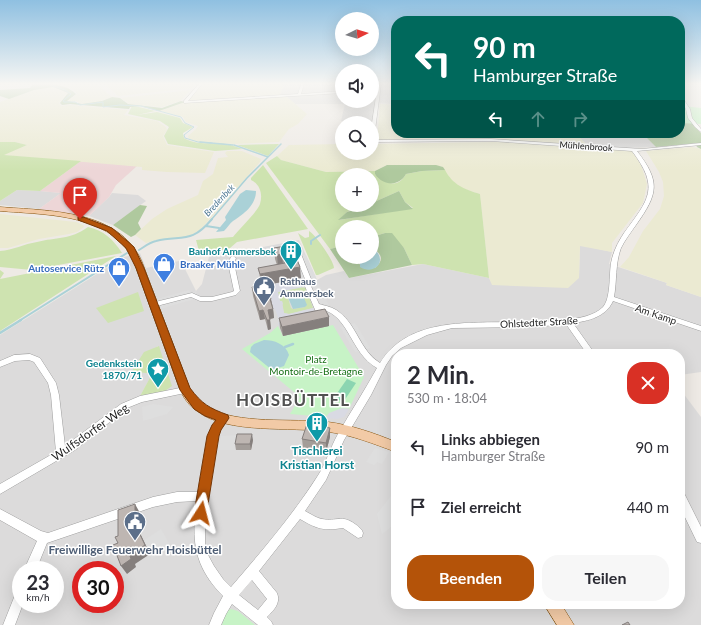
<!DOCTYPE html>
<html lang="de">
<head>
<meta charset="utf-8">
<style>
  :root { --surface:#fff; --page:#f7f7f7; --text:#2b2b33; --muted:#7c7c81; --accent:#b45309 }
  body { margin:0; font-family:Lato,sans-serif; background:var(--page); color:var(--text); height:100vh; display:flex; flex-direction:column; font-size:15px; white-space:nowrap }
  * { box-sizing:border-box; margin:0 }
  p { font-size:13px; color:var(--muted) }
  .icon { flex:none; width:22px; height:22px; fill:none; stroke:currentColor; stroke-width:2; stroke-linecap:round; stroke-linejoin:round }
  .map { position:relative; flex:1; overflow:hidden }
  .panel { position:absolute; left:391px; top:349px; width:294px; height:260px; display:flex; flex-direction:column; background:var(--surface); border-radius:16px; box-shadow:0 4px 16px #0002 }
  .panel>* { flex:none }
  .hud { position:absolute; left:391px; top:16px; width:294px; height:122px; border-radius:16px; box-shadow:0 4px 16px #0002; background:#00695c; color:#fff; overflow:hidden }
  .needle { width:26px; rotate:85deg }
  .tools { position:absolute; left:335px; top:12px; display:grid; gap:8px }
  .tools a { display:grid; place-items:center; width:44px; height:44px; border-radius:50%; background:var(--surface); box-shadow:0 4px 16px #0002; font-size:20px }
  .speed { position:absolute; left:12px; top:561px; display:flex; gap:8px; font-size:20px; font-weight:700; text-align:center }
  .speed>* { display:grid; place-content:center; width:52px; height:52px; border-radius:50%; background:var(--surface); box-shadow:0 4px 16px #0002; line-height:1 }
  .speed small { font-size:10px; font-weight:400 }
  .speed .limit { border:6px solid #d22; background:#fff; color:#111 }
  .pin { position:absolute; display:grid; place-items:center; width:34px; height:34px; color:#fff; margin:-41px -17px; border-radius:50% 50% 50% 0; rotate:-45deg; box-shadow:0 0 4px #0007 }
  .pin .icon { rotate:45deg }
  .me { position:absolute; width:44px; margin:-22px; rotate:9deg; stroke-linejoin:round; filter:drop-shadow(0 0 3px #0008) }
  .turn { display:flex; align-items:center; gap:14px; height:84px; padding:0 16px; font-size:18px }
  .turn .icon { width:52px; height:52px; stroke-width:2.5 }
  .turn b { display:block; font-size:28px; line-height:34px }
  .lanes { display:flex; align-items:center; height:38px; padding:0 16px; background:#0003; justify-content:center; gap:20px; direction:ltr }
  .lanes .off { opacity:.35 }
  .round { display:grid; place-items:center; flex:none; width:42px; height:42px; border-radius:16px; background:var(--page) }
  .overview { display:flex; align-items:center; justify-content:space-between; height:68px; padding:0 16px }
  h1 { font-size:24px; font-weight:700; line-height:30px }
  .action { display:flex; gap:8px; margin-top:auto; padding:8px 16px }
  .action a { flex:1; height:46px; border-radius:16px; background:var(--accent); color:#fff; font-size:16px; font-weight:700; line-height:46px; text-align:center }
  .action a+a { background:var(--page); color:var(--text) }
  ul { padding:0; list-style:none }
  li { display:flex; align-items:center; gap:12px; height:60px; padding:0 16px }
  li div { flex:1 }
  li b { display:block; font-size:15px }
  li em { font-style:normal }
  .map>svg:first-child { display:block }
  .residential { fill:#dcdbdb; fill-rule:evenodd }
  .commercial { fill:#edd6d7 }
  .farmland { fill:#ebead2 }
  .grass { fill:#cee3b0; fill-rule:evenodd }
  .forest { fill:#afc99e }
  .park { fill:#c7f3c6 }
  .pitch { fill:#8bd5b1 }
  .parking { fill:#dedede }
  .plaza { fill:#d9dae3 }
  .water { fill:#aad1d7 }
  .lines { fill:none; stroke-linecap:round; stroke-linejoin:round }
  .stream-far3 { stroke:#aad1d7; stroke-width:1 }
  .stream-far2 { stroke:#aad1d7; stroke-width:1.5 }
  .stream-far1 { stroke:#aad1d7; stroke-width:2 }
  .stream { stroke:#aad1d7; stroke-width:2.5 }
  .minor-casing { stroke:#9f9f9f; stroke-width:1 }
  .major-casing { stroke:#885510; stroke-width:1 }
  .minor { fill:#fff; fill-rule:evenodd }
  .major { fill:#f2caa6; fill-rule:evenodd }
  .wall { fill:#a39d99 }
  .shaded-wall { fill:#857f7d }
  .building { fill:#beb6b2; stroke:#857f7d }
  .route { fill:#b45309; stroke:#753606 }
  .labels { text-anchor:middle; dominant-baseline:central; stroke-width:3; stroke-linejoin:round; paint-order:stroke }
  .far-street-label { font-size:9px; fill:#1e1e1e; stroke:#fff }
  .far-water-label { font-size:9px; font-style:italic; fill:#4e7894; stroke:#fff }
  .culture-label { font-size:10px; font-weight:bold; fill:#0d838f; stroke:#fff; text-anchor:end }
  .shop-label { font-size:10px; font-weight:bold; fill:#366cbe; stroke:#fff; text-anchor:start }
  .service-label { font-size:10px; font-weight:bold; fill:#4e5e75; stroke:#fff; text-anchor:start }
  .street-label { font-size:10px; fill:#1e1e1e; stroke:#fff }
  .park-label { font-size:10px; fill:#187017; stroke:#fff }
  .near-street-label { font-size:12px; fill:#1e1e1e; stroke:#fff }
  .near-culture-label { font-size:12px; font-weight:bold; fill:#0d838f; stroke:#fff }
  .near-service-label { font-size:12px; font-weight:bold; fill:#4e5e75; stroke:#fff }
  .near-district-label { font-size:17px; font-weight:bold; letter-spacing:1px; fill:#515151; stroke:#fff }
</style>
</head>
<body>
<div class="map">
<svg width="701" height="625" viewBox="0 0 701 625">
  <rect width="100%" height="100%" fill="#eeeae5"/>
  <path class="residential" d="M284,84H342V101H372V84H377L376,90H396V104L376,103L372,123L341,121L345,104H295L286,96L280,95Z
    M575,133H642L656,147L626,148L587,145Z
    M17,190L40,191L61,193L39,209L0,205V201Z
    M112,193L138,195L146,201L113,225L89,216L109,197Z
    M299,240L317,280L326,275L344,271L349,278L423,264L489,278L493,285L579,278L580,245L612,252L609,264L667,283L666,285L701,297V372L680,375V354H396V604H680V389L701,417V625H0V335L124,257L140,253L146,268L179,261L181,268L184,267L196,291L202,284L210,253L242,251ZM158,346L165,391L140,396L153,373L133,371ZM21,570H55V604H21ZM81,570H115V604H81Z"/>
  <path class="commercial" d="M81,161L137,166L116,185L109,197L89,216L39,209L61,193L40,191Z"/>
  <path class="farmland" d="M56,84H97L112,97L101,101L83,104L76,101L71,102L68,101L77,94L73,89Z
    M105,84H196L193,88L118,96Z
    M201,84H284L280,95L185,101Z
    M52,87L67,93L59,103L61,106L70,105L128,110L124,115L157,121L166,127L167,130L163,136L167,145L214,152L205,173L167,172L142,170V167L2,155L27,145L15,142H0V102L34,90Z
    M191,90L180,101L162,107L129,104L121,98Z
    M286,96L307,114L298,124L289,129L279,142L234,144L199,142L189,139L188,136L196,129L198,126L186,122L183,117L160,111L185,102Z
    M380,104L396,105V133H575L587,145L492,140L377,141Z
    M494,142L537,143L632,151L641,165L647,184L643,203L612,243V252L580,246L579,278L568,288L492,285L489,278L480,194L461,188L450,180L441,166L394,165H387L375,171L326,172L281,160L277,156L289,145L342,144V153H372V144Z
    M692,147L701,149V297L666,285L667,283L620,267L629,257L643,231L660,209L664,196L663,182L659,172L646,151Z
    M227,151H242L261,159L260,162L201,229L188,237L155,240L146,243L135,235L152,219L167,209L198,195L203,181L213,174L218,158L228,157L225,153Z
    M0,214L76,222L83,225L84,227L77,232L69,234L39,239L8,248H0Z"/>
  <path class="grass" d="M132,106L139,107L155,111L137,115L157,112L180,118L183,123L193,127L183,133L184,138C197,146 212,142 227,144C232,145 237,147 242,149L215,151L168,144L164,136L169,127L160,121L128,114Z
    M0,142H15L27,145L4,155L81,161L40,191L17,190L0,201Z
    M279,144L268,156L237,145Z
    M277,156L281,160L326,172L375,171V174C385,184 398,189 406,174L422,171L445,170C453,185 464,189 480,194L489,278L423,264L412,265L404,248L385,233L372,237V227H342V246L330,249L266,163ZM342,175H372V203L399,191L405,202L413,208L339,220L347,212L369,205H342Z
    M263,165L308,229L237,242L230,248L200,255L196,240L233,237C238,230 258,211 260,204C263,194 260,184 251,180V178Z
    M88,227C103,230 114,240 122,253L32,270L0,267V251C13,250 24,244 37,242C56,237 70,240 88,227Z
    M309,231C315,234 334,261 334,268L318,275H316L298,233L305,238L309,237Z
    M116,256L0,331V270L4,273L0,279Z
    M301,287L306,288L313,308L289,314L284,313L282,301L280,302L278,292ZM297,292L305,307L293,309L291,308L287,295Z
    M138,292L144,311L108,323L96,308Z
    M159,346L172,386L165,391L140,396L152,374L132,371L144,352Z"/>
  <path class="forest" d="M33,84C47,84 66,83 76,94L67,101L82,104L102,101L112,97L120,98L128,104L162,108L181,101L185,102L159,111L140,106L130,107L129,109L70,104L62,105L60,103L68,93L53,87L34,90L9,99L0,96V90L30,88Z
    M680,101C684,113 692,124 701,133V149L697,147L696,145L700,143L656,147L642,133H680Z
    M387,165H436L443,167L445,170L422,171L406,174C399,187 383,186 375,174V171Z
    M399,191L405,202L413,209L338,220L347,212L372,205V203Z
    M140,205L147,206L138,223L141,229L135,235L131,237L113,225Z
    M385,233H392L404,248L412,265L349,278L330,249L342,246V257H358L360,260L359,264L375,268C385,259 381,254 372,247V237Z"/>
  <path class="park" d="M680,98L683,106L701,108V124L680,123Z
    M333,325L364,377L349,409L347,408L327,415L326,417L290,414L300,397L242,349L270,333L278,326L283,336Z
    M231,609L238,611L255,625H222L226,611Z"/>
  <path class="pitch" d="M347,379L356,383L344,401L333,399Z"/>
  <path class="parking" d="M306,255L317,280L329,306H321L308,277L301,278L292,257Z
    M189,290L190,293L196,291L198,298L160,309L157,299Z
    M355,323L370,348L355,352L340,327Z
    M153,404L173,407L167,414L143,421L142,407Z
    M240,435L238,450H218L221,436Z
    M375,448L389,452L382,464L377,462L374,465L366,462Z
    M394,492L396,493V523L382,534L377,514Z
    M161,529L171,547L152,559L143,541Z"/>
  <path class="plaza" d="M301,279L304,287L278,292L280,301H282L283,304L282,305L284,313L289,314L313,308L315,313L326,318L280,327L278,324L279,320L275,309H273L267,288H264L263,286Z
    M342,408L349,409L344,417L337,419L326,418L329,413Z"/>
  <path class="water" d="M246,190L256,191C256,205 244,214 233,221C230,223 227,228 224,231L216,232L226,220L225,217L240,194Z
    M372,247C390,261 374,276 360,267V260L358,257H372Z
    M297,292L302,293L307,305L305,307L293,309L287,295Z
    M264,340C274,340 286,344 289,355L284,366L272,370L250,352L251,347L254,344Z"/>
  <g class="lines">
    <path class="stream-far3" d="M52,84L53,86L65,90L71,94L63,101L64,102H75L80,105L103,102V107L120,105L141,106L181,117L185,123L194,127L184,135L185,138L198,142L212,143"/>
    <path class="stream-far2" d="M200,142L233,145
      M268,157L281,144
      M211,220L247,178L268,157L234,145"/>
    <path class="stream-far1" d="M206,226L219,228
      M311,244V241L320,235
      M139,250C144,247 150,242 156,241C183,235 191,244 212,219
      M19,321L127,253"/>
    <path class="stream" d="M0,333L21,320
      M285,347L293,344"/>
    <g class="minor-casing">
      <path id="minor" d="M199,84H202L188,101L298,94L301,84H304L301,94L342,91V93L184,103V101Z
        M378,84H381L374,138L376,140L491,139L642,149L701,143V145L637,151C661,182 658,194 636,225C631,232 625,240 621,248C615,264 617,281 614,297L701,326V331L613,301C606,317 588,321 573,323L595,354H587L566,324L534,327L452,328L427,335L401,348L392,356L386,365L371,395L344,440L326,480L305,511C311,514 316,518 322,519C337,522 341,514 355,524C359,527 362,529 363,533L362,537L358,538L343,528C323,531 317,529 300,519L259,571L277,593C281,603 274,610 267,617L271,621L273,625H258L232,604L226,614L221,625H209L214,613L223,596C194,567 191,540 197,501L177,502L153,507L47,543L36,570H24L37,541L0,520V509L41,531L48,533L153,497L177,492H198C200,479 208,409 227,416L228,418L220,430L218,436L206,505L205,533V545L208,555L214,566L223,579L231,587C261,552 292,516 317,477C326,464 330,448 338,434C351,411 365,390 377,368C350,353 350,316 321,309L320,312H316L304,284L305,279L293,249L294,248L296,247L299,249L311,279L310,284L319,304C326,306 333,307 339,312C357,325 360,351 380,363C407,319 464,323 509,322C528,322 548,322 567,320C579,318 594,316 603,307C611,298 609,275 611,263C613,252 618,242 624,233C649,199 660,188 632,151L491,141L374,142L372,140V123ZM252,580L267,599L258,610L239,595Z
        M680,94L690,109L692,118L701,129V132L695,127L688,118L686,109L680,98Z
        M233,256L236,258L234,263L240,291L236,295L212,301H200L191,297L153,307L150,305L151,303L192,293L201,297H212L232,292L234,291L228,263L231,257Z
        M30,354L40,358L56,383L59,395L65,446L121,404L140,396L185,387L188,388L189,390L188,392L185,393L142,402L127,408L75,450L0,494V484L56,452L51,395L48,383L34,362L29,360L15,361L0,367V361L14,355Z
        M680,491L684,493L701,527V543L697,542L680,507Z
        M21,588V604H23L15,625H3L17,590Z"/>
    </g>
    <g class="major-casing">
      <path id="major" d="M0,207C48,211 119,209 142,262L190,389C194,396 199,403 207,407C238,425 292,418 328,422C351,425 374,433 396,442V452C374,444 352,435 329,432C291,426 228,435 197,411C189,406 184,398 180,390L135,265C115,213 47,215 0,211Z
        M544,604H561L574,625H557Z"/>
    </g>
    <use href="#minor" class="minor"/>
    <use href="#major" class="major"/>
  </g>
  <path class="wall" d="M291,245L301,278L266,285L273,308L274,318L270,319L271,329L268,330L265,319L260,320L253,296L252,287L255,286L261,283L258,268L277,265L275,259L274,248Z
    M279,318L329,326L283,336L280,328Z
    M330,428V437L326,452L303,448L302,439Z
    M253,440L251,450H236L235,444Z"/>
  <path class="shaded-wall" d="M282,254L283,265L278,266L277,255Z
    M300,267L301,278L262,286L260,274Z
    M270,299H271L273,308Z
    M273,309L274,318L269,319L268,310Z
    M263,310L265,319L260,320L259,311Z
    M329,317V326L283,336L282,327Z
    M267,320H270L271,329L268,330Z
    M330,428V437L326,452V443Z
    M252,434L253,440L251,450L250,444Z
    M135,504L140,513V533L150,554L135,564L136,567L127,574L121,566L130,556L135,524Z"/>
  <path class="building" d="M291,245L300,267L260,274L258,268L285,263L282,254L277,255L274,248Z
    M265,283L271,299H270L273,309L268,310L270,320H267L263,310L259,311L252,287L255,286V285Z
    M325,309L329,317L282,327L279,318Z
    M307,424L330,428L326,443L302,439Z
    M237,434H252L250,444H235Z
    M135,504V524L145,545L130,556L131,559L121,566L113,545L118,543L115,537L118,536V510Z
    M628,622L630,625H622Z"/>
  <linearGradient id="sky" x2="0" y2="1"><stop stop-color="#8fc0e1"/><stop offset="0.49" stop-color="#f7f6f3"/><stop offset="1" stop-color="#f7f6f3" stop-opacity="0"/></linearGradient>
  <rect width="701" height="171" fill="url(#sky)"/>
  <path class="route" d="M78,217H83L112,228L134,247L144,268L190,388C202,404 209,408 228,415L229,418L221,430L219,436L206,517L201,519L196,517L194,513L207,436L212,425L216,420L205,416L194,409L180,390L136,268L126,248L107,231L78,220Z"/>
  <defs>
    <g id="building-pin" transform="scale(1.15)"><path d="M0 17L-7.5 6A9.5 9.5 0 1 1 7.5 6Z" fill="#0f9aa8" stroke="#fff"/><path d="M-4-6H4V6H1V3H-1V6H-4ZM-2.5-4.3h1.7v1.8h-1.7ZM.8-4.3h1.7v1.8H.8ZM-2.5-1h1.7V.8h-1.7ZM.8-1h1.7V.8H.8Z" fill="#fff"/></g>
    <g id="shop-pin" transform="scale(1.15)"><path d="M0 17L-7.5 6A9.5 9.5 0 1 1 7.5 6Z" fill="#3f7fe0" stroke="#fff"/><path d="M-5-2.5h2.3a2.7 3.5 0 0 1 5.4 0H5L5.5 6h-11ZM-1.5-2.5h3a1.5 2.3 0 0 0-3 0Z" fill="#fff"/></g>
    <g id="civic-pin" transform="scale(1.15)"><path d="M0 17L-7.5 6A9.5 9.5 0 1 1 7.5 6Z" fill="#5c6f8a" stroke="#fff"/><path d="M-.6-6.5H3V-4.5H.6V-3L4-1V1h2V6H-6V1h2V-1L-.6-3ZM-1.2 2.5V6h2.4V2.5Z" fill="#fff"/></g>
    <g id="sight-pin" transform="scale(1.15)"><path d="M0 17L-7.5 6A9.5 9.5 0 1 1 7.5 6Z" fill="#0f9aa8" stroke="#fff"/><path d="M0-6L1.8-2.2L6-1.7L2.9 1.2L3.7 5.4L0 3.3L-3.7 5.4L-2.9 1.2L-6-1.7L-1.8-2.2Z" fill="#fff"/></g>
  </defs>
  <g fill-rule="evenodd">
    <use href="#building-pin" x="291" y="251"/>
    <use href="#shop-pin" x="164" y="264"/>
    <use href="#shop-pin" x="119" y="268"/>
    <use href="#civic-pin" x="264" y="287"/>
    <use href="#sight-pin" x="158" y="369"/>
    <use href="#building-pin" x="317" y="423"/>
    <use href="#civic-pin" x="135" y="522"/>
  </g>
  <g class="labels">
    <g class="far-street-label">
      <text transform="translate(586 146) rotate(4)">Mühlenbrook</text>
    </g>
    <g class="far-water-label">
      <text transform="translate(219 200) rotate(-47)">Bredenbek</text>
    </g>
    <g class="culture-label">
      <text x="276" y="251">Bauhof Ammersbek</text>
      <text x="142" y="363">Gedenkstein<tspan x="142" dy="12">1870/71</tspan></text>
    </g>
    <g class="shop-label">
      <text x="180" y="264">Braaker Mühle</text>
      <text x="104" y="268" text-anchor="end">Autoservice Rütz</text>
    </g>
    <g class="service-label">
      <text x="280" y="281">Rathaus<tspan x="280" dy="12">Ammersbek</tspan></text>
    </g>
    <g class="street-label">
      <text transform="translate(656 314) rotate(19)">Am Kamp</text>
      <text transform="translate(539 322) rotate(-3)">Ohlstedter Straße</text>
    </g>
    <g class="park-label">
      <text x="316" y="359">Platz<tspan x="316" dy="12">Montoir-de-Bretagne</tspan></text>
    </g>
    <g class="near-street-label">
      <text transform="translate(90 432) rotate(-35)">Wulfsdorfer Weg</text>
    </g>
    <g class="near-culture-label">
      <text x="317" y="450">Tischlerei<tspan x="317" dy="14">Kristian Horst</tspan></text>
    </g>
    <g class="near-service-label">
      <text x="135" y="549">Freiwillige Feuerwehr Hoisbüttel</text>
    </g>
    <g class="near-district-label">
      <text x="293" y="399">HOISBÜTTEL</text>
    </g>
  </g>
</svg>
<div class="tools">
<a><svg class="needle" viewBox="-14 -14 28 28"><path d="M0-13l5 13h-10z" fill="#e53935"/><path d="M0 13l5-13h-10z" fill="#7c7c81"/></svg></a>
<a><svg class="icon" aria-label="sound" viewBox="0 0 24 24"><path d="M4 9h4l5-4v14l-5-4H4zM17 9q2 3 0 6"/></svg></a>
<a><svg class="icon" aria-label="search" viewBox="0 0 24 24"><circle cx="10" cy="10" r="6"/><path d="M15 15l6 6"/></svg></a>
<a>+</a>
<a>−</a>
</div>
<div class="speed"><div>23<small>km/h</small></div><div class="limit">30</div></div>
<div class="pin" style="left:80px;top:219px;background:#d93025"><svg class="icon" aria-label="arrive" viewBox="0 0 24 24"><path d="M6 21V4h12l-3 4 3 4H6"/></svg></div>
<svg class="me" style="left:201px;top:513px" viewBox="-20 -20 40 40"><path d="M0-17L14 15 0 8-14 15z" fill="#b45309" stroke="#fff" stroke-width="4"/></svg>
<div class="hud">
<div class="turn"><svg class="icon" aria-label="left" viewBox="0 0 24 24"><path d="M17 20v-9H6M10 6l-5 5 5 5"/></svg><div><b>90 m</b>Hamburger Straße</div></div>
<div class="lanes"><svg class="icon" aria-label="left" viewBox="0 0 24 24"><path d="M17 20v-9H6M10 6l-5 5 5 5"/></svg><svg class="icon off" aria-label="ahead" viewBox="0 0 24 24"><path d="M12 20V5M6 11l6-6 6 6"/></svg><svg class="icon off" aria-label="right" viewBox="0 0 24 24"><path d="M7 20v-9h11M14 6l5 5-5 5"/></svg></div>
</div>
<section class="panel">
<div class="overview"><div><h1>2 Min.</h1><p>530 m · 18:04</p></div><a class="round" style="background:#d93025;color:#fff"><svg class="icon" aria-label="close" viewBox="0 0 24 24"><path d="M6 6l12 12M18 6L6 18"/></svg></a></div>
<ul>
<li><svg class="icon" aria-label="left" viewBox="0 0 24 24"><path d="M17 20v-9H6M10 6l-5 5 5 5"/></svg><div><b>Links abbiegen</b><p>Hamburger Straße</p></div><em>90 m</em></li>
<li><svg class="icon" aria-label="arrive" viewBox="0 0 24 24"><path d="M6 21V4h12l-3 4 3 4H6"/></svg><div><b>Ziel erreicht</b></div><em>440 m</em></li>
</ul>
<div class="action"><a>Beenden</a><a>Teilen</a></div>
</section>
</div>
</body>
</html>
